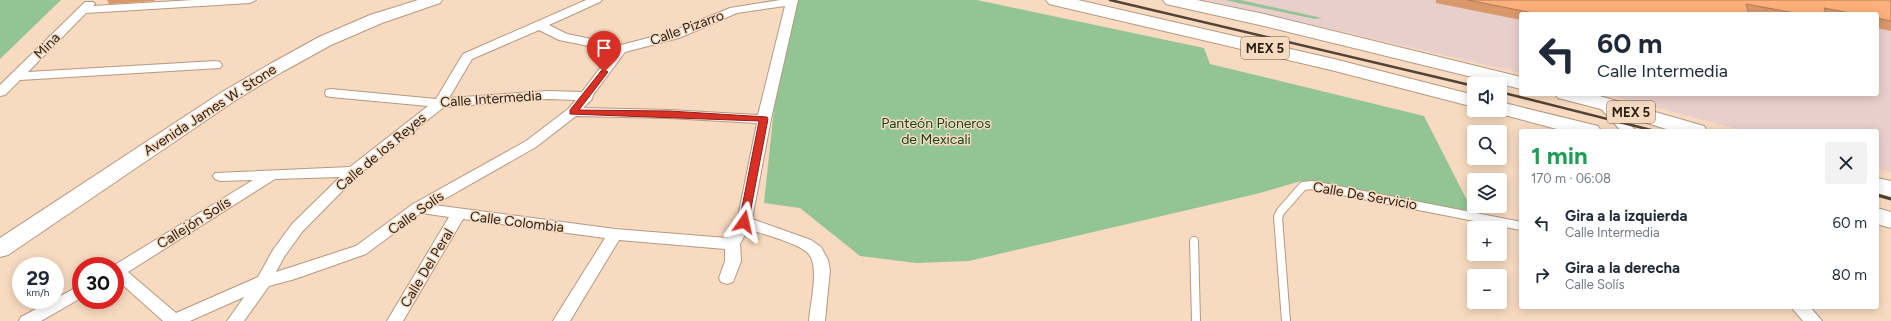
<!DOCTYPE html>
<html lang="es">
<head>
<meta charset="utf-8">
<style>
  :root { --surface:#fff; --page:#f2f2f3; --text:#1f2937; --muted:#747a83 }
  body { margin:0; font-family:Figtree,sans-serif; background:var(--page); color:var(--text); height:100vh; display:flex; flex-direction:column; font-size:15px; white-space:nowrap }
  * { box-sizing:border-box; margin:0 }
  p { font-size:13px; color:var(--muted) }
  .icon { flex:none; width:22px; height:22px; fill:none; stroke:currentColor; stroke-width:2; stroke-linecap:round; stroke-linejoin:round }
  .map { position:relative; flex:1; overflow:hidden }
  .sheet { position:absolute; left:1519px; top:129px; width:360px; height:180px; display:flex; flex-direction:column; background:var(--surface); border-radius:4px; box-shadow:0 2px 10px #0003 }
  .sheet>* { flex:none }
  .hud { position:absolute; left:1519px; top:12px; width:360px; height:84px; border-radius:4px; box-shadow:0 2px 10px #0003; background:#fff; color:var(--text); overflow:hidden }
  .controls { position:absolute; left:1467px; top:77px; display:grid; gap:8px }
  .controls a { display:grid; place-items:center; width:40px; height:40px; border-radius:4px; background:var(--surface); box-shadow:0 2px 10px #0003; font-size:20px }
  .speed { position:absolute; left:12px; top:257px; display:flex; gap:8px; font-size:20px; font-weight:700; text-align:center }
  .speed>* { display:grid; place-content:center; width:52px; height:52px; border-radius:50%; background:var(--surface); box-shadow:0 2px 10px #0003; line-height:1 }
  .speed small { font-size:10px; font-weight:400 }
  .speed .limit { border:6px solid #d22; background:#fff; color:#111 }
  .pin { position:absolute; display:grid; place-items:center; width:34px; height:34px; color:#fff; margin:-41px -17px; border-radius:50% 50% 50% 0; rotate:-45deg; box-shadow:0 0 4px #0007 }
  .pin .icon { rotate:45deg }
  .me { position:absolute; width:44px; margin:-22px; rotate:11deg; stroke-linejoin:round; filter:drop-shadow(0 0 3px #0008) }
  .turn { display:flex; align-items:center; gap:14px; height:84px; padding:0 12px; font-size:18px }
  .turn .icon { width:52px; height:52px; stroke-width:2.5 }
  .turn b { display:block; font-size:28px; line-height:34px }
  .round { display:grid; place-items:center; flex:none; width:42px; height:42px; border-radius:4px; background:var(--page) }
  .headline { display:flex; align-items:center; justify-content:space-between; height:68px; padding:0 12px }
  h1 { font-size:24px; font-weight:700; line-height:30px; color:#1e9e55 }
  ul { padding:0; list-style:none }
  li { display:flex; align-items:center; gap:12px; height:52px; padding:0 12px }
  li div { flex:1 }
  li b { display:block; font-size:15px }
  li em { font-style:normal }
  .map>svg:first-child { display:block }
  .commercial { fill:#e9cfcb }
  .green { fill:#93c494 }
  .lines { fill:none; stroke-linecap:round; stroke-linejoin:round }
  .service-casing { stroke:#b49980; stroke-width:10 }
  .minor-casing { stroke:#b49980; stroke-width:2 }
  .secondary-casing { stroke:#b49980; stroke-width:2 }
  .primary-casing { stroke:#b49980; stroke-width:2 }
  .service { stroke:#fff; stroke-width:8 }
  .minor { fill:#fff; fill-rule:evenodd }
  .secondary { fill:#fff; fill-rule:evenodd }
  .primary { fill:#fff; fill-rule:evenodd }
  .rail-far1 { stroke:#524336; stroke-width:2.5 }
  .rail { stroke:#524336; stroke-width:3 }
  .wall { fill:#da976a }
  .building { fill:#fdb07b; stroke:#b17b56 }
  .route { fill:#d93025; stroke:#8d1f18 }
  .labels { text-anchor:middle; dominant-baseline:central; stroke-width:3; stroke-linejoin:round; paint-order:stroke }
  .shield { fill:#f7dac0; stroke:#69584a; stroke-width:1 }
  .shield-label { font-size:13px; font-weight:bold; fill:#2c2117 }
  .street-label { font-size:14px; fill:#2c2117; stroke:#f7dac0 }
  .park-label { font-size:14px; fill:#15441a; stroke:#f7dac0 }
</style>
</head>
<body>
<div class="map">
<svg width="1891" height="321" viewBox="0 0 1891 321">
  <rect width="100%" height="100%" fill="#f7dac0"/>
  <path class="commercial" d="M1206,0H1891V172L1877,168V131H1745L1605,94H1877V14H1521V73Z"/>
  <path class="green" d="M0,0H61L0,59Z
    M796,0H977L1204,48L1210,64L1424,116L1473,212L1309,181H1301L1256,194L969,261L916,263L860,256L800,208L764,203L776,90Z
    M1225,0H1240L1322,18L1315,19Z"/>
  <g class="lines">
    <g class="service-casing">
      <path id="service" d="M1194,241L1196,321
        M1286,321L1278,217L1281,211L1303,186L1312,185L1521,226"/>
    </g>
    <g class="minor-casing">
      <path id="minor" d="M193,0H256L250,3L86,13L28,72L216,61L220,62L222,65L220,68L20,80L5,95L0,96V85L85,2H93L95,4L93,6Z
        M586,0H602L600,2L549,25L567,34L621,45L671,32L730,8L780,0H798L771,119L752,219L811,240L821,247L828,260L830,270L825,321H809C810,305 819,270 810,256C804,244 761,234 748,229L740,244L741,261L733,282L727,284L721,282L719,278L725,261V249L619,240L570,321H553L605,238L463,219L403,321H387L449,217L421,213L366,254L295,279L269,286L244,321H227L244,297L190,321H163L115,278V266H113L253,180L220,181L215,179L213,176L215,173L350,167L428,106L331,97L326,96L325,93L326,90L331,89L436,99L463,54ZM785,6L758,115L669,110L583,108L592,99L593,95L625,52L679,38L737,13ZM539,30L559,40L613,51L582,92L548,91L449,98L472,59ZM548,99L576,100L568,109L526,141L413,204L356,246L276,272L284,257L302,232L358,175L444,107ZM576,116L669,118L757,123L737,222L727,238L615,229L434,205L536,147ZM340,177L292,224L273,250L258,277L176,313L128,272L275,179Z
        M1603,99L1608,100L1636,131H1621L1596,103L1598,100Z
        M81,285V298L41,321H19L21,317Z
        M1791,307H1810L1822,321H1803Z"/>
    </g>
    <g class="secondary-casing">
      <path id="secondary" d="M418,0H442L440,3L382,23L331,45L282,72L236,100L8,255L0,257V238L222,92L270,64L319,37L370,15Z"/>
    </g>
    <g class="primary-casing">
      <path id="primary" d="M1046,0H1078L1334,59L1474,95V107L1331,70L1049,4Z
        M1163,0H1197L1264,14L1521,77V89L1264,26L1166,4Z
        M1555,94H1591L1603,97L1704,126L1707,131H1673L1597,108L1558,98Z
        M1500,102L1598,126L1601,131H1564L1493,112L1491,110H1500Z
        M1877,178L1891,181V197L1877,193Z
        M1877,208L1891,212V228L1877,224Z"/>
    </g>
    <use href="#service" class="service"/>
    <use href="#minor" class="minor"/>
    <use href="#secondary" class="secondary"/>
    <use href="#primary" class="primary"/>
    <path class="rail-far1" d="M1110,0L1474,86
      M1500,92L1655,131"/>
    <path class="rail" d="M1877,195L1891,199"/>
  </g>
  <path class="wall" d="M107,0H155L154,1L109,4Z
    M1436,0H1891V31L1877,28V14H1521V20L1436,3Z"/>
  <path class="building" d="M1468,0H1891V21L1877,18V14H1855L1824,8L1826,14H1800L1746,4L1749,14H1538Z"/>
  <path class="route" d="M604,70L608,72L579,110L669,111L767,117L768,119L748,224L744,225L739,222L759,121L570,114V110L601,71Z"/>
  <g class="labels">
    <g class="shield">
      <rect x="1241" y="37" width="48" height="22" rx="3"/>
      <rect x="1607" y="101" width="48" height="22" rx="3"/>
    </g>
    <g class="shield-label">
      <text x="1265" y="48">MEX 5</text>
      <text x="1631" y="112">MEX 5</text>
    </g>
    <g class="street-label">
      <text transform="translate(687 28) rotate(-20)">Calle Pizarro</text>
      <text transform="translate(47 46) rotate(-45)">Mina</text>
      <text transform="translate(491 99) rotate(-4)">Calle Intermedia</text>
      <text transform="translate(210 110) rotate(-33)">Avenida James W. Stone</text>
      <text transform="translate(381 152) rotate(-40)">Calle de los Reyes</text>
      <text transform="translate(1365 196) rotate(10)">Calle De Servicio</text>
      <text transform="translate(416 213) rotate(-35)">Calle Solís</text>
      <text transform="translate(517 222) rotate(7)">Calle Colombia</text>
      <text transform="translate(194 223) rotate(-32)">Callejón Solís</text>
      <text transform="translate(427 268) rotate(-59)">Calle Del Peral</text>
    </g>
    <g class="park-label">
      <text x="936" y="123">Panteón Pioneros<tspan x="936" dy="16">de Mexicali</tspan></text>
    </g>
  </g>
</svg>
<div class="controls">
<a><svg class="icon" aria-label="sound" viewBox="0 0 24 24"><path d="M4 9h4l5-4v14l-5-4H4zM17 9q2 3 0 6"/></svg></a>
<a><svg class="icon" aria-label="search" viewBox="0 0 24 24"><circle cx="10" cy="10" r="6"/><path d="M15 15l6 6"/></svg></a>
<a><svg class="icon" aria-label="layers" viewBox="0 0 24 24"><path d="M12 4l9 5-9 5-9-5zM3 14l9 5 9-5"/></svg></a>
<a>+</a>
<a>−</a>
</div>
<div class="speed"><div>29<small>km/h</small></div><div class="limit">30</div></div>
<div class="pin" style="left:604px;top:72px;background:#d93025"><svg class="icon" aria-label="arrive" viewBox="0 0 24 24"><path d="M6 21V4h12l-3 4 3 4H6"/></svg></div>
<svg class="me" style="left:744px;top:222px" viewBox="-20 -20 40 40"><path d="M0-17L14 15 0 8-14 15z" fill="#d93025" stroke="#fff" stroke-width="4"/></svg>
<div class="hud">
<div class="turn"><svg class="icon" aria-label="left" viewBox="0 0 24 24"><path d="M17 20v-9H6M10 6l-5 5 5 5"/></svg><div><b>60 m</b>Calle Intermedia</div></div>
</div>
<section class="sheet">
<div class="headline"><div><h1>1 min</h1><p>170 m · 06:08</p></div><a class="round"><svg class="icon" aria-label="close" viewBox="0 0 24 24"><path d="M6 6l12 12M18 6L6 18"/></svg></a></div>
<ul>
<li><svg class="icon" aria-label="left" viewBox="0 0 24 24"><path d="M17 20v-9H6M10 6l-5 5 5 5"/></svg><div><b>Gira a la izquierda</b><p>Calle Intermedia</p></div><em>60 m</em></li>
<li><svg class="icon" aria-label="right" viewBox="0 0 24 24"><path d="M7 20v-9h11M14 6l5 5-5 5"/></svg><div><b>Gira a la derecha</b><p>Calle Solís</p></div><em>80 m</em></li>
</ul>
</section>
</div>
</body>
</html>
